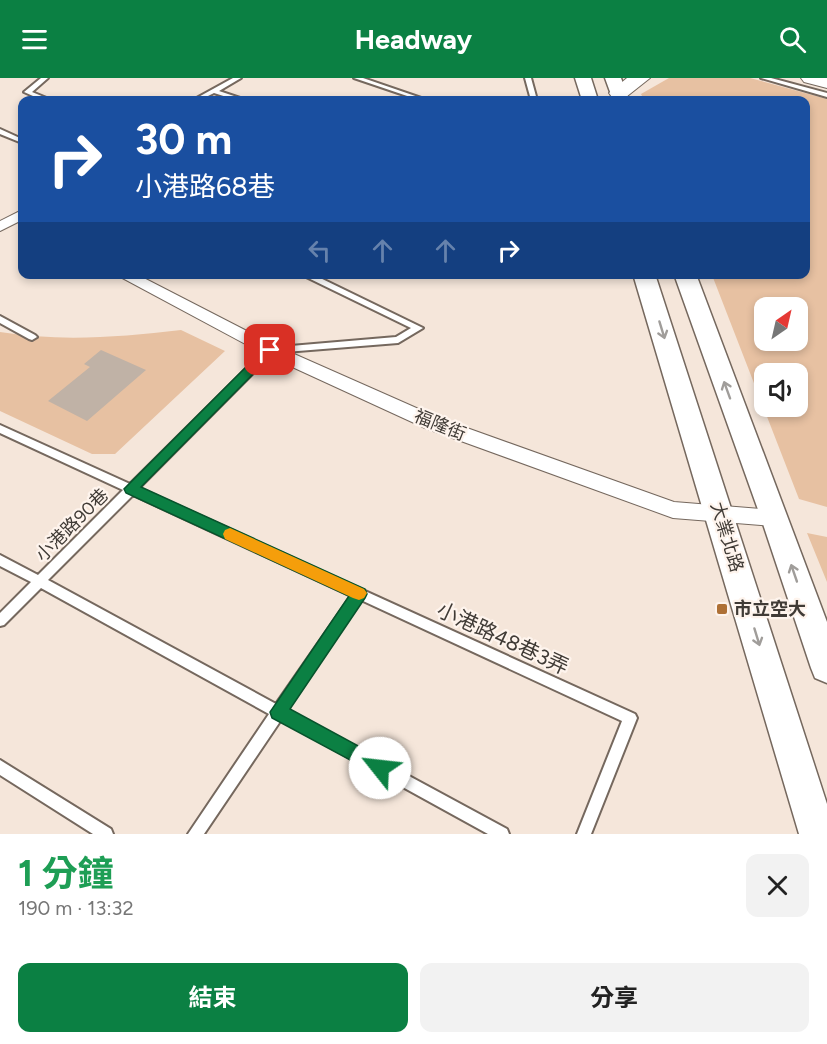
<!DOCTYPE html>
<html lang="zh-TW">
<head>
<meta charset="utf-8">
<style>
  :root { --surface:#fff; --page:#f2f2f2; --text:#222; --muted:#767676; --accent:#0b8043 }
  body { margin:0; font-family:Figtree,"Noto Sans TC",sans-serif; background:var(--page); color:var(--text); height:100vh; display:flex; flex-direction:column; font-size:22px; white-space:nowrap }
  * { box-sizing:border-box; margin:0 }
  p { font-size:20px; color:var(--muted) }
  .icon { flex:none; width:33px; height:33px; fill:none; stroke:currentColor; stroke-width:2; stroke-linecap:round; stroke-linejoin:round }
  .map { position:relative; height:756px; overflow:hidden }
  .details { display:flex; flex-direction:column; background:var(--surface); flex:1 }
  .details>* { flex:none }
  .guide { position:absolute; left:18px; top:18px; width:792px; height:183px; border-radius:12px; box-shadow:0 3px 9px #0003; background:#1a4fa0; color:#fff; overflow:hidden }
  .needle { width:39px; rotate:34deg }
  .buttons { position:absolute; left:754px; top:219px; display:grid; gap:12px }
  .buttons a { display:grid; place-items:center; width:54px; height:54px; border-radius:12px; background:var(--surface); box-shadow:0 3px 9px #0003; font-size:30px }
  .pin { position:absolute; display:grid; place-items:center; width:51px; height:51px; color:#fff; margin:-26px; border-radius:12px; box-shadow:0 3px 9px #0006 }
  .me { position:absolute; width:66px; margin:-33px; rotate:299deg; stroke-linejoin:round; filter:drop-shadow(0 0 4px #0008) }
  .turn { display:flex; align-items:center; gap:21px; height:126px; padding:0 18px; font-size:27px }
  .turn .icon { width:78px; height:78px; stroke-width:2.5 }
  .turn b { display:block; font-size:42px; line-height:51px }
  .lanes { display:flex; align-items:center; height:57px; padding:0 18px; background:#0003; justify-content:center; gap:30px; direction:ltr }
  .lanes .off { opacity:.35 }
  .round { display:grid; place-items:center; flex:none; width:63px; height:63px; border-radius:12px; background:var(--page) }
  .overview { display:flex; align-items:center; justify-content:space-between; height:102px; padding:0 18px }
  h1 { font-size:36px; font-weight:700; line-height:45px; color:#1e9e55 }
  .cta { display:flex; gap:12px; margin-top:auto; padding:12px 18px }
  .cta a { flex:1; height:69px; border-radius:12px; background:var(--accent); color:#fff; font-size:24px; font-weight:700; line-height:69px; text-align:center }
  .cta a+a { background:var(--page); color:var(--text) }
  header { display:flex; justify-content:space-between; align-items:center; height:78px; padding:0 18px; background:var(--accent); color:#fff; font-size:27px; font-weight:700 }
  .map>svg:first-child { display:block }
  .green { fill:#e7c1a2; fill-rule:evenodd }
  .building { fill:#c0b2a6 }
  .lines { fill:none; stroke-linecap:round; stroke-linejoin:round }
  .lane-casing { stroke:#75685e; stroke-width:4 }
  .street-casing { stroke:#75685e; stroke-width:2 }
  .secondary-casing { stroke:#75685e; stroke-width:3 }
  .primary-casing { stroke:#75685e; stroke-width:2 }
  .lane { fill:#fff; fill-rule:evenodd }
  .street { fill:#fff; fill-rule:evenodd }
  .secondary { fill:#fff; fill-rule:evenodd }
  .primary { fill:#fff; fill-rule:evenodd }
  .oneway { stroke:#a09d9a }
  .route { fill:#0b8043; stroke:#07532c; stroke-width:1.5 }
  .slow { fill:#f59e0b }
  .poi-dot { fill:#ae7035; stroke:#fef4ed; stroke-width:2 }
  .labels { text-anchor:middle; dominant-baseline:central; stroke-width:4.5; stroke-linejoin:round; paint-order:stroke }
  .street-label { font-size:18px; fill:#403b36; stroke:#fef4ed }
  .poi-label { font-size:18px; font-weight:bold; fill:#403b36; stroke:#fef4ed; text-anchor:start }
  .near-street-label { font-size:21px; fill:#403b36; stroke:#fef4ed }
</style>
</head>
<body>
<header><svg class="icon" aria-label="menu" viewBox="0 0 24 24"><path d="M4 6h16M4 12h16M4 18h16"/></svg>Headway<svg class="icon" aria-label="search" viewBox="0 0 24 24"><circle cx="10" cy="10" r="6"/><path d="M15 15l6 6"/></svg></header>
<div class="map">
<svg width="827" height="756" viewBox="0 0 827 756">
  <rect width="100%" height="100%" fill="#f5e6da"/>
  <path class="green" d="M669,0H750L827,21V429L799,421L712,197L806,196V22H644L641,16ZM765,230H798V262H765ZM765,296H798V328H765Z
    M181,252L225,273L115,376H92L0,333V254C61,264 120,259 181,252Z
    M807,455L827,459V504Z"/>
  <path class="building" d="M101,272L146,292L87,343L48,323L90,289L84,286Z"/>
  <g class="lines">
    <g class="lane-casing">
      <path id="lane" d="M41,0H48L32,14L49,21L50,22H42L24,14Z
        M233,0H241L219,13L243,21L244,22H236L214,15L200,22H193Z
        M354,0H363L427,22H419Z
        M525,0H531L537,22H531Z
        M761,0H771L827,15V19Z
        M0,51L22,61V65L0,56Z
        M300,196H312L423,250L398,265L273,275L139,410L635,636L637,640L591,756H577L622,643L361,522L287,632L507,751L509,756H488L281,642L204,756H188L269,636L41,510L4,547L0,548V535L31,504L0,488V477L38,497L123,412L0,355V347L130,406L267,270L396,259L411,250ZM133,417L351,518L276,626L48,502Z
        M0,238L35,257L37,259L32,262L29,261L0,245Z
        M0,682L111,751L113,756H93L0,697Z"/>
    </g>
    <g class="street-casing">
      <path id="street" d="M22,132V142L0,153V143Z
        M115,196H136L276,268L439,340L674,424L775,432L782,434L785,440L782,446L775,448L673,440L425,350L264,276Z"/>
    </g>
    <g class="secondary-casing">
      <path id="secondary" d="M575,0H591L598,22H582Z
        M605,0H621L629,22H613Z
        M633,196H655L827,726V756H799Z
        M674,196H696L827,544V605L815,600L811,590L761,440Z"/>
    </g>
    <g class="primary-casing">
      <path id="primary" d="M627,0H650L626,19H612L609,15Z
        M801,0H827V10L804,4Z"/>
    </g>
    <use href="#lane" class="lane"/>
    <use href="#street" class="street"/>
    <use href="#secondary" class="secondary"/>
    <use href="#primary" class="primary"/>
  </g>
  <defs><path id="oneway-shaft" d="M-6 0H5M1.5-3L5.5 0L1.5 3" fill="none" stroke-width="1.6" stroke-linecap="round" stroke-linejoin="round" transform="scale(1.5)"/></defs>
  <g class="oneway">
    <use href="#oneway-shaft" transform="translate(662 252) rotate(73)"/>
    <use href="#oneway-shaft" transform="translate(727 312) rotate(-110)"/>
    <use href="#oneway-shaft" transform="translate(794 495) rotate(-109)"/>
    <use href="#oneway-shaft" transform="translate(757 559) rotate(73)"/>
  </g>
  <path class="route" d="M270,268L274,269V275L141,409L365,511L367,516L365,520L290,631L386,683L389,690L386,696L380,698L272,640L270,634L349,518L126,415L124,411L266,269Z"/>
  <path class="slow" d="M230,450L364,511L367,515L364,520L359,522L353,520L225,461L223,456L225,452Z"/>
  <rect class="poi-dot" x="716" y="525" width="12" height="12" rx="3"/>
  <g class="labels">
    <g class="street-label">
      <text transform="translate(440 347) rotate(22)">福隆街</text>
      <text transform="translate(72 447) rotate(-45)">小港路90巷</text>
      <text transform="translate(727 459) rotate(73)">大業北路</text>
    </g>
    <g class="poi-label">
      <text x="734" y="531">市立空大</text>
    </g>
    <g class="near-street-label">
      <text transform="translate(503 560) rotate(25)">小港路48巷3弄</text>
    </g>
  </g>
</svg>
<div class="buttons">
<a><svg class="needle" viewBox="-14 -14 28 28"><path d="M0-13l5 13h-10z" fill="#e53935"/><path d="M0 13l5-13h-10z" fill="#767676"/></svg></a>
<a><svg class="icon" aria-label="sound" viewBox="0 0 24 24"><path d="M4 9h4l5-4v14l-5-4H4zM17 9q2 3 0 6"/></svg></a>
</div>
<div class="pin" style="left:270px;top:272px;background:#d93025"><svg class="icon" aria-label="arrive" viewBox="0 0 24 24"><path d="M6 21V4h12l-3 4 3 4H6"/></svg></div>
<svg class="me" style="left:380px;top:690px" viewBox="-20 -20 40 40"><circle r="19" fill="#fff"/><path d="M0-13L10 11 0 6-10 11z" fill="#0b8043"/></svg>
<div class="guide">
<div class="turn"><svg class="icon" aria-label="right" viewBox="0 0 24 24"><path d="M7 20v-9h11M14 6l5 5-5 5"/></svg><div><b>30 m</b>小港路68巷</div></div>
<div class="lanes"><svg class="icon off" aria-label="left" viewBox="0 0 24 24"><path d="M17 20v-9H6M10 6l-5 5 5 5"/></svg><svg class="icon off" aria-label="ahead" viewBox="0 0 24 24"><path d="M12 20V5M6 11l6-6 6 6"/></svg><svg class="icon off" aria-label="ahead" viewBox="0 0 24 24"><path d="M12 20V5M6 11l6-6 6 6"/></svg><svg class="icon" aria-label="right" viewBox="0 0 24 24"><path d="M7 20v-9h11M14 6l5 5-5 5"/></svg></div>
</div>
</div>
<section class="details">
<div class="overview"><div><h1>1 分鐘</h1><p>190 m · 13:32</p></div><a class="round"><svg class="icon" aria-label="close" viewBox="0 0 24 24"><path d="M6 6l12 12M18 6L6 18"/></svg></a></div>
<div class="cta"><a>結束</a><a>分享</a></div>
</section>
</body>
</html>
